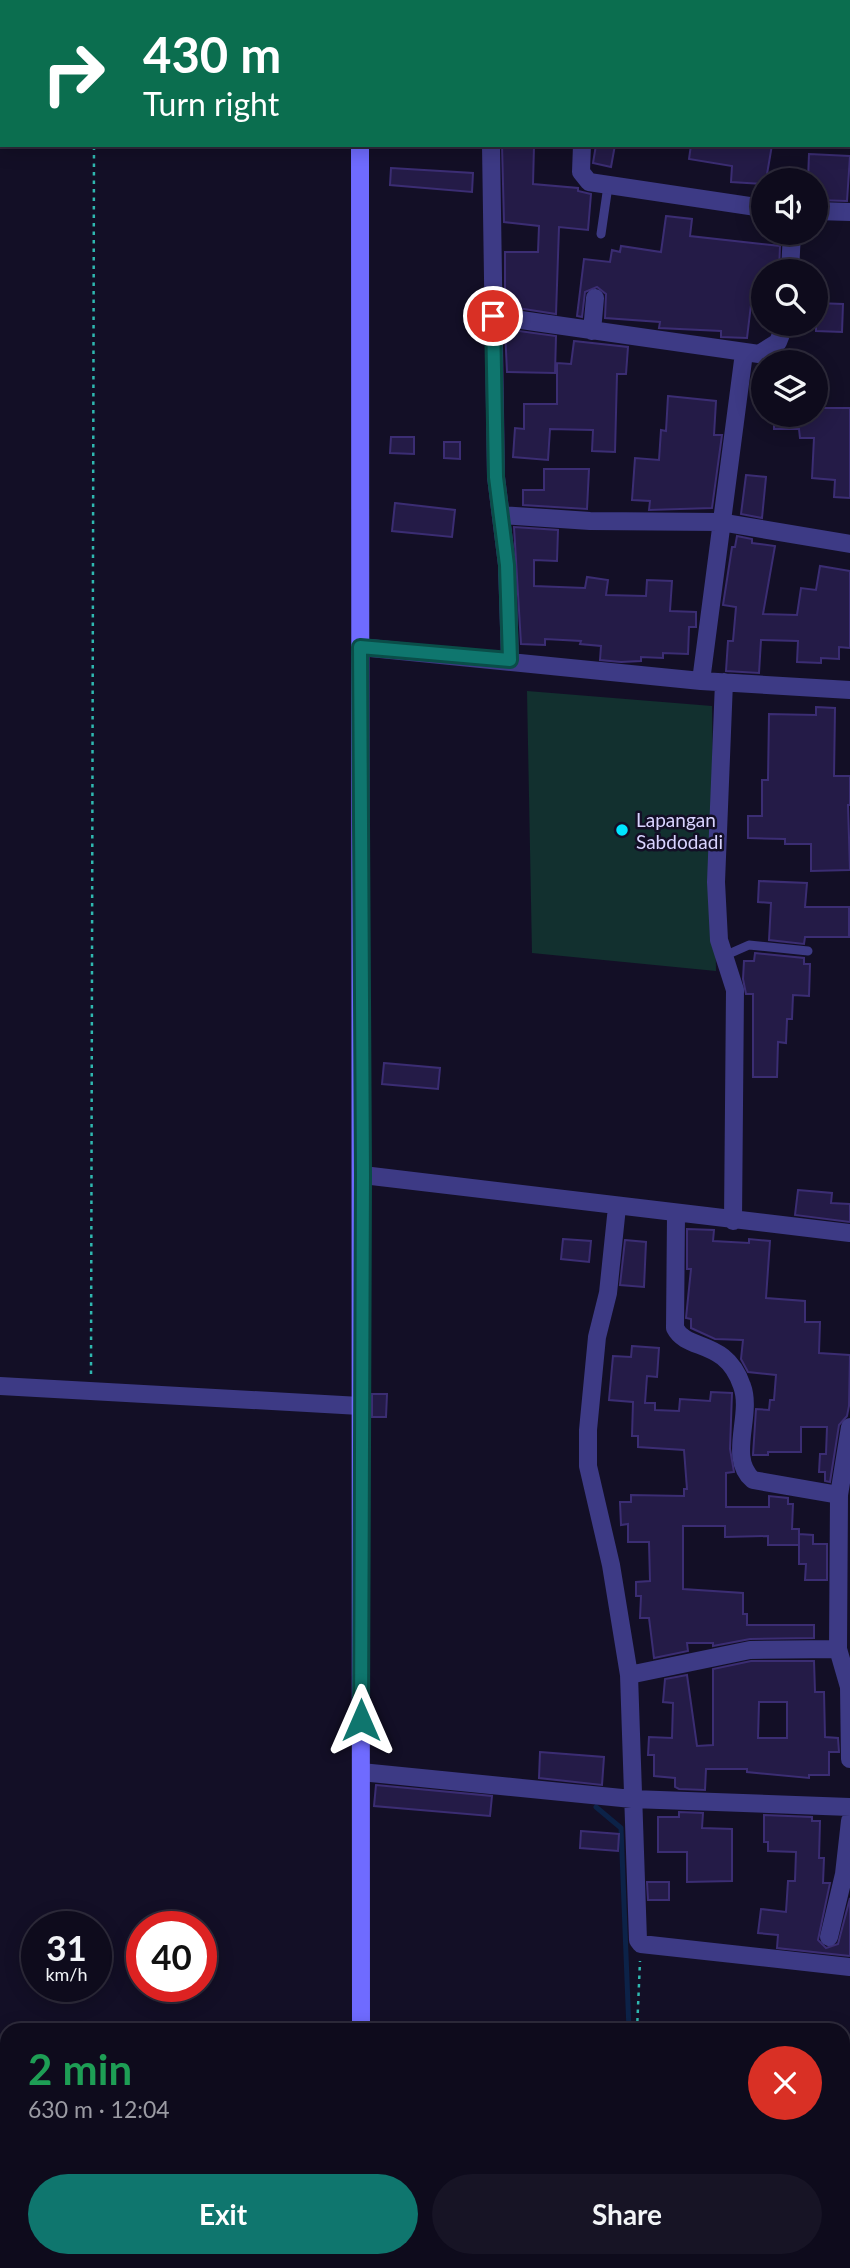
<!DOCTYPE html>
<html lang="en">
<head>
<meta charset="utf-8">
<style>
  :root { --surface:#0e0b1c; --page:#171425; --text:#f1f3f6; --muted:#9b9ba3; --line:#2e2b3b; --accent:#0f766e }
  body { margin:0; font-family:Lato,sans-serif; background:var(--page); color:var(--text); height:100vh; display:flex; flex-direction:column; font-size:26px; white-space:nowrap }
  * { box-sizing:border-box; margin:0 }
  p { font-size:23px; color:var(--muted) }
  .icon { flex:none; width:38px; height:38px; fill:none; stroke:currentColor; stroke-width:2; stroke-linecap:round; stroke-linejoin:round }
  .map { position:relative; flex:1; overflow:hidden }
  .details { position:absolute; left:0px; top:2023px; width:850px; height:245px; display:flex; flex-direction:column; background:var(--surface); border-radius:21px 21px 0 0; box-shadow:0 4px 18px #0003,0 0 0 2px var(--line) }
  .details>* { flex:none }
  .guide { position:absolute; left:0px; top:0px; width:850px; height:147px; box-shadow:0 4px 18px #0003,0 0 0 2px var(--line); background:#0b6e4f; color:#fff; overflow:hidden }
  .fabs { position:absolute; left:751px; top:168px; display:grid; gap:14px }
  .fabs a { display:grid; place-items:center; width:77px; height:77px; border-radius:50%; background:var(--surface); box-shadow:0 4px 18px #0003,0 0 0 2px var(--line); font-size:35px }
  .speed { position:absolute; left:21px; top:1911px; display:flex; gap:14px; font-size:35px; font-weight:700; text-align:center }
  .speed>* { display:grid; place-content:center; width:91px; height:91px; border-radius:50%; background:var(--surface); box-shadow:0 4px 18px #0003,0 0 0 2px var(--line); line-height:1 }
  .speed small { font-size:18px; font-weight:400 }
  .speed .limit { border:10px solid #d22; background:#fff; color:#111 }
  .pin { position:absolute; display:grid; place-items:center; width:60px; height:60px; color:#fff; margin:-30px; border:4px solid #fff; border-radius:50%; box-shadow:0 2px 7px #0007 }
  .me { position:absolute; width:77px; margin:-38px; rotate:0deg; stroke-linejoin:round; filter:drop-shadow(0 0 5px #0008) }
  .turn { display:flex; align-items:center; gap:24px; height:147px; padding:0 28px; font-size:32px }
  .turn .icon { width:91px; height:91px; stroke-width:2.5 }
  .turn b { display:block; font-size:49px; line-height:60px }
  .round { display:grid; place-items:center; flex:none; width:74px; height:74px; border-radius:37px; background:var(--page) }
  .headline { display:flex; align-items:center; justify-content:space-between; height:119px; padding:0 28px }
  h1 { font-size:42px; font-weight:700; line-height:52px; color:#1e9e55 }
  .primary-button { display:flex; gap:14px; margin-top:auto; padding:14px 28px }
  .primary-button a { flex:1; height:80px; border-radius:42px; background:var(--accent); color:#fff; font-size:28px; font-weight:700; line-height:80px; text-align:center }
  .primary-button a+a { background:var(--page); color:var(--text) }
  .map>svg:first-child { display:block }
  .green { fill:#12302f }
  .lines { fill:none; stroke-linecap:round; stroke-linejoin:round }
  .stream { stroke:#0c2248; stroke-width:5 }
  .building { fill:#241b47; stroke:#3b2d73; stroke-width:2; fill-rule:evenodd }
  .path { stroke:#2fb8b0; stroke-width:2.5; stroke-dasharray:3.5 5; stroke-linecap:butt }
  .lane { stroke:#3d3a85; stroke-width:9 }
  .street { stroke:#3d3a85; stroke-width:18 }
  .secondary { stroke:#6f6bff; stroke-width:18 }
  .route-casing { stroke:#0a4d48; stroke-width:18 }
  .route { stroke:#0f766e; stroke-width:12 }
  .poi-dot { fill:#00e5ff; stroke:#130f26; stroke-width:2.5 }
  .labels { text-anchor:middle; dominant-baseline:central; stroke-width:5; stroke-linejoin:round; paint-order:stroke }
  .poi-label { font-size:19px; fill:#d9d4ff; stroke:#130f26; text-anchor:start }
</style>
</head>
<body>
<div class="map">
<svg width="850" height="2268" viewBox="0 0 850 2268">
  <rect width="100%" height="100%" fill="#130f26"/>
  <path class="green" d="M527,691L712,706L716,971L532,953Z"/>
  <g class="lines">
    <path class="stream" d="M596,1807L621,1828L629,2030
      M628,2268V2261"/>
  </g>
  <path class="building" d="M502,145L534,146L533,184L578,188V191L591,194L588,230L559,227L556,314L505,306V252H538L539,226L504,222Z
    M596,145H615L611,167L593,163Z
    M691,145H772L766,180L763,184L731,182L732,166L689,159Z
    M809,154L850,156L847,201L816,200V180H808Z
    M391,168L473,173L472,192L390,185Z
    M666,216L692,219L690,236L780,246L779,271H763V289L753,288L747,338L721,337V331L659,328L660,322L605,318L606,294L597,287L585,292L582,317L577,316L584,259L610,262L612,250L620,252L621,246L661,252Z
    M816,303L843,304L842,332L816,331Z
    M505,329L556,336L555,373L507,372Z
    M574,341L628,347L626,374H617L615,452L592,451L593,430L550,429L548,460L513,457L515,428L524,429V404H557V363L571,364Z
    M668,396L716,401L714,435H722L712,508L649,510L650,501L632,500L635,458L659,460L661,430L666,431Z
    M823,408H850V498L834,497L835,480L812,478L814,438H800L799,429H774V415H816V410Z
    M391,437H414V454L390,453Z
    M444,442H460V459L444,458Z
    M544,469H589L587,509L523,505V490H544Z
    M746,475L766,477L762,518L741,514Z
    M395,503L455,510L452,537L392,531Z
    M514,527L558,530L557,561L534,560V586L585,588L587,577L608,580L606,595L646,596L647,580L672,581L670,611L696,612V627H689L688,654L663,653V658L641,657V661L621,662L600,660L601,646L580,644L581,641L545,639V645L521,644Z
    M737,536L752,539V543L775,546L763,614L797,615L801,588L816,590L820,566L850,571V648L839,647V659L821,658V663L797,662L798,641L761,640L759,673L726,671L728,641H733L736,607L723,605L732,547H735Z
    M816,707L835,708L834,776H850V805H848L850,870L811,871V844H785V839L748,838V816H762V780H768L769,714L816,715Z
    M759,881L807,883L805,907H849V937H805L804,944L769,940L771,903L758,902Z
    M755,953L804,958V964H810L809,996L793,995L792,1019H787L786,1043L778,1042L777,1077H753V994H746L743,979L744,961H754Z
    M384,1063L440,1068L438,1089L382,1084Z
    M798,1190L832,1193L831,1203L850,1204V1222L795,1215Z
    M687,1229L714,1230L713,1241L749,1243V1239L770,1241L766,1298L805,1301V1322H820L819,1353L850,1355L849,1406L847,1416L839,1425L830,1482L825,1481V1472H819L820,1454H826L827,1427H801V1452H768V1455H753L756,1409L769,1410L770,1400H774L776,1375L748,1372L741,1359L743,1340L715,1339L691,1328V1319L686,1318L691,1269H687Z
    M563,1239L591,1241L589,1262L561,1259Z
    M625,1240L646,1242L644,1287L620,1285Z
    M632,1346L659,1348L657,1377L647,1376L645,1403H655V1410L679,1411L680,1399L710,1401L711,1392L732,1393L730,1449L734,1472L726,1473V1507H769V1496L788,1498V1504H793L792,1529H799V1545H768V1536L725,1537V1526H683V1589L743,1593V1614H747V1625H814V1638L750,1639L713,1646V1643H687L688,1651L654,1658L649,1618H640L641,1596H636V1582L650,1581L649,1542H628V1524L621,1525L620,1502H631V1495L684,1496V1489H687L684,1450L638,1447V1436H632L633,1402L609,1400L613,1356L631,1357Z
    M372,1394H387L386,1417H372Z
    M799,1534L813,1535V1544H827V1580H805L806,1564H799Z
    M751,1661H814L815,1692H824L825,1737L838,1738L839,1752H829V1775H809V1778L747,1772V1769H706L705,1790L679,1789L675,1787V1778L654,1776V1755H648L649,1737L672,1738L673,1703L663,1702L665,1679L687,1675L697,1746L713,1745V1669ZM759,1702H787V1738H758Z
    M540,1752L604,1757L602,1785L539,1778Z
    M376,1785L492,1796L490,1816L374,1806Z
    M679,1812L703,1813L702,1828L732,1829V1881L687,1882V1852H658V1817H679Z
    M764,1815L812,1817V1821H820L819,1858H824L823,1883H830L818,1940L826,1948L838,1944L850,1898V1956L777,1948L778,1935L758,1933L761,1909L786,1912L788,1881H795L796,1852L768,1851V1842H764Z
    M581,1831L619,1834L618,1851L580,1848Z
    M647,1882H669V1900H648Z"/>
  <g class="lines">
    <path class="path" d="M92,0V2
      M91,1374L94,145
      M637,2030L640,1961
      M639,2261V2268"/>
    <path class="lane" d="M601,234L608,186
      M724,956L749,945L808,951
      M844,2256L850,2257"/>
    <path class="street" d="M487,0V2
      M608,0L620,2
      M589,2V0
      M849,32H850
      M491,145L496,477L507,565L510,660
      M582,145L581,172L589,182L763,208
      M816,211L850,212
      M790,271L792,233
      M493,316L759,354L778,342L785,324
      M592,331L595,298
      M502,515L590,521L720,522L850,544
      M360,647L701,681L850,690
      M701,681L744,353
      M724,682L716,882L719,940L735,990L733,1221
      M363,1175L850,1233
      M617,1207L608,1293L597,1337L588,1430V1466L611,1565L629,1675L638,1940L641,1944L850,1967
      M676,1215L675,1328C687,1352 726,1338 742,1386C753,1415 727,1458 753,1480L839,1495
      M0,1386L360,1406
      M850,1427L839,1495L838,1649L849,1687L850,1759
      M629,1675L750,1650L838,1649
      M361,1772L632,1799L850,1807
      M829,1937L844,1874L850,1821"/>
    <path class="secondary" d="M360,0V2
      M360,145L361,2030
      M360,2268V2261"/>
  </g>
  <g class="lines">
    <g class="route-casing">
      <path id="route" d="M361,1720L363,1175L360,647L510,660L507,565L496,477L493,316"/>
    </g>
    <use href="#route" class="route"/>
  </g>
  <circle class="poi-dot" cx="622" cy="830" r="7"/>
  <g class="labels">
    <g class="poi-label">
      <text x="636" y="819">Lapangan<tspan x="636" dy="22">Sabdodadi</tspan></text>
    </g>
  </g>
</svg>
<div class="fabs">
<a><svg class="icon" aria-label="sound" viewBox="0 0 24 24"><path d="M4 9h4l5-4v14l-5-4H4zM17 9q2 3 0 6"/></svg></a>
<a><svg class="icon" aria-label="search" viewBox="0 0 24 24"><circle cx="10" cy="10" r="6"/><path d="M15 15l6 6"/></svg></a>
<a><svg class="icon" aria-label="layers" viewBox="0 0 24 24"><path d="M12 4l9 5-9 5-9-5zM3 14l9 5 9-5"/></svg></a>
</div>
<div class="speed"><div>31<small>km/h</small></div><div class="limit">40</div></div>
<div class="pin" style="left:493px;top:316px;background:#d93025"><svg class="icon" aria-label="arrive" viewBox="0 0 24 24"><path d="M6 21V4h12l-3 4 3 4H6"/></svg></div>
<svg class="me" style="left:361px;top:1720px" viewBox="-20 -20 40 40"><path d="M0-17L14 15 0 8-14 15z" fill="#0f766e" stroke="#fff" stroke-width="4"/></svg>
<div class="guide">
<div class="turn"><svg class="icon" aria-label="right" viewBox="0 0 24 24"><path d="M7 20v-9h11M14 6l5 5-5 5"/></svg><div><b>430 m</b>Turn right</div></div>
</div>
<section class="details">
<div class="headline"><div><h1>2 min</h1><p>630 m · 12:04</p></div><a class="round" style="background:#d93025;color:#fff"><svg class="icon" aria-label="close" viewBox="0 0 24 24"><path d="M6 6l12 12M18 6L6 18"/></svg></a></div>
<div class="primary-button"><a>Exit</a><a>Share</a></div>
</section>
</div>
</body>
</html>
